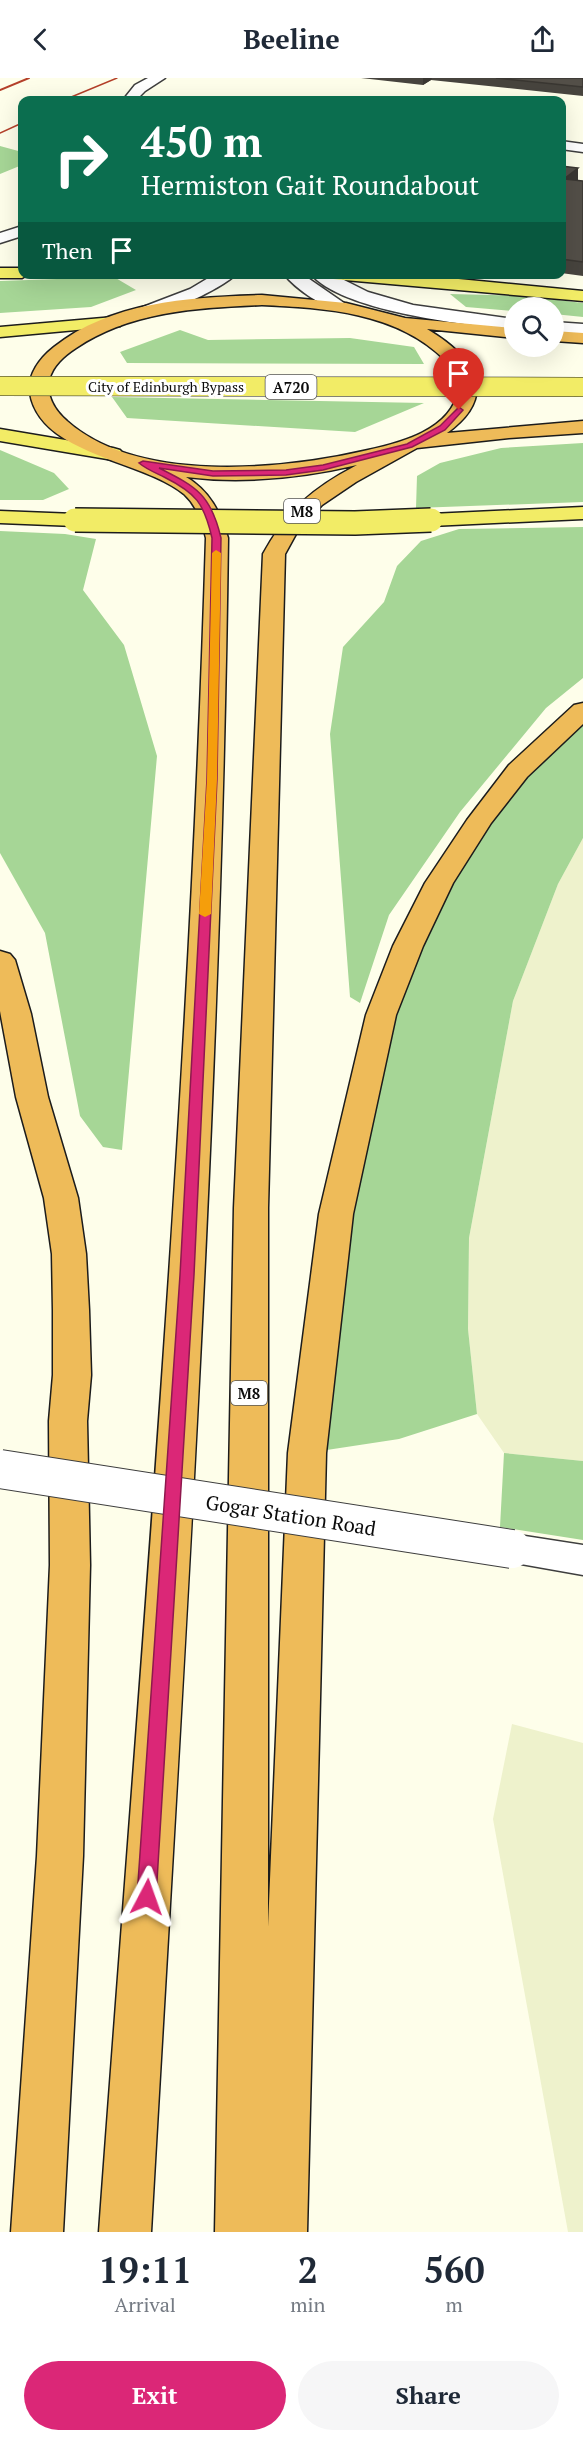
<!DOCTYPE html>
<html lang="en">
<head>
<meta charset="utf-8">
<style>
  :root { --surface:#fff; --page:#f6f6f7; --text:#1f2937; --muted:#747a83; --accent:#db2777 }
  body { margin:0; font-family:"PT Serif",serif; background:var(--page); color:var(--text); height:100vh; display:flex; flex-direction:column; font-size:22px; white-space:nowrap }
  * { box-sizing:border-box; margin:0 }
  p { font-size:20px; color:var(--muted) }
  .icon { flex:none; width:33px; height:33px; fill:none; stroke:currentColor; stroke-width:2; stroke-linecap:round; stroke-linejoin:round }
  .map { position:relative; height:2154px; overflow:hidden }
  .details { display:flex; flex-direction:column; background:var(--surface); flex:1 }
  .details>* { flex:none }
  .guide { position:absolute; left:18px; top:18px; width:548px; height:183px; border-radius:12px; box-shadow:0 6px 24px #0002; background:#0b6e4f; color:#fff; overflow:hidden }
  .buttons { position:absolute; left:504px; top:219px; display:grid; gap:12px }
  .buttons a { display:grid; place-items:center; width:60px; height:60px; border-radius:50%; background:var(--surface); box-shadow:0 6px 24px #0002; font-size:30px }
  .pin { position:absolute; display:grid; place-items:center; width:51px; height:51px; color:#fff; margin:-62px -26px; border-radius:50% 50% 50% 0; rotate:-45deg; box-shadow:0 0 6px #0007 }
  .pin .icon { rotate:45deg }
  .me { position:absolute; width:66px; margin:-33px; rotate:4deg; stroke-linejoin:round; filter:drop-shadow(0 0 4px #0008) }
  .turn { display:flex; align-items:center; gap:21px; height:126px; padding:0 24px; font-size:27px }
  .turn .icon { width:78px; height:78px; stroke-width:2.5 }
  .turn b { display:block; font-size:42px; line-height:51px }
  .then { display:flex; align-items:center; height:57px; padding:0 24px; background:#0003; gap:12px; font-size:22px }
  .eta { display:flex; justify-content:space-evenly; align-items:center; height:102px; text-align:center }
  .eta b { font-size:36px; font-weight:600; line-height:42px }
  .button { display:flex; gap:12px; margin-top:auto; padding:12px 24px }
  .button a { flex:1; height:69px; border-radius:36px; background:var(--accent); color:#fff; font-size:24px; font-weight:600; line-height:69px; text-align:center }
  .button a+a { background:var(--page); color:var(--text) }
  header { display:flex; justify-content:space-between; align-items:center; height:78px; padding:0 24px; background:var(--surface); font-size:27px; font-weight:600 }
  .map>svg:first-child { display:block }
  .farmland { fill:#eef2cc }
  .forest { fill:#a6d696 }
  .lines { fill:none; stroke-linecap:round; stroke-linejoin:round }
  .minor-casing { stroke:#3e3e3e; stroke-width:3 }
  .major-casing { stroke:#1c1c1c; stroke-width:3 }
  .highway-casing { stroke:#1c1c1c; stroke-width:3 }
  .minor { fill:#fff; fill-rule:evenodd }
  .major { fill:#f2ec66; fill-rule:evenodd }
  .highway { fill:#eebb59; fill-rule:evenodd }
  .tram { stroke:#b4402a; stroke-width:1.5 }
  .rail { stroke:#b4402a; stroke-width:2 }
  .minor-bridge-casing { stroke:#3e3e3e; stroke-width:40; stroke-linecap:butt }
  .major-bridge-far1-casing { stroke:#1c1c1c; stroke-width:20; stroke-linecap:butt }
  .major-bridge-casing { stroke:#1c1c1c; stroke-width:26; stroke-linecap:butt }
  .minor-bridge { stroke:#fff; stroke-width:38 }
  .major-bridge-far1 { stroke:#f2ec66; stroke-width:19 }
  .major-bridge { stroke:#f2ec66; stroke-width:23 }
  .wall { fill:#47443e }
  .shaded-wall { fill:#3a3732 }
  .building { fill:#534f48; stroke:#3a3732; stroke-width:1.5 }
  .route { fill:#db2777; stroke:#8e194d; stroke-width:1.5 }
  .slow { fill:#f59e0b }
  .labels { text-anchor:middle; dominant-baseline:central; stroke-width:6; stroke-linejoin:round; paint-order:stroke }
  .far-street-label { font-size:14px; fill:#0b0b0b; stroke:#fff }
  .shield { fill:#fff; stroke:#545454; stroke-width:1.5 }
  .shield-label { font-size:15px; font-weight:bold; fill:#0b0b0b }
  .near-street-label { font-size:20px; fill:#0b0b0b; stroke:#fff }
</style>
</head>
<body>
<header><svg class="icon" aria-label="back" viewBox="0 0 24 24"><path d="M15 5l-7 7 7 7"/></svg>Beeline<svg class="icon" aria-label="share" viewBox="0 0 24 24"><path d="M12 15V3M7 8l5-5 5 5M5 13v7h14v-7"/></svg></header>
<div class="map">
<svg width="583" height="2154" viewBox="0 0 583 2154">
  <rect width="100%" height="100%" fill="#fefeea"/>
  <path class="farmland" d="M583,760V1383L504,1375L477,1336L468,1251L469,1160L513,923L558,806Z
    M512,1646L583,1665V2154H568L493,1741Z"/>
  <path class="forest" d="M0,68L22,74V87L0,96Z
    M114,199L136,212L91,229L0,235V203Z
    M450,216L524,218L583,225V239L554,236V230H514V233L466,229Z
    M180,252L208,262L350,260L414,269L424,286L127,285L120,274Z
    M112,319L424,325L355,354L127,340Z
    M583,365V424L416,430L417,398L440,385L501,370Z
    M0,372L54,395L69,411L43,422H0Z
    M583,449V600L546,630L460,734L389,837L360,925L350,919L330,656L343,569L384,524L397,488L421,463L459,451Z
    M0,453L65,456L96,461L83,512L124,567L157,678L122,1072L103,1069L80,1038L45,855L0,775Z
    M583,632V760L558,806L513,923L469,1160L468,1251L477,1336L399,1361L307,1375L381,937L480,742Z
    M504,1375L583,1383V1462L500,1449Z"/>
  <g class="lines">
    <g class="minor-casing">
      <path id="minor" d="M148,0H165L145,13L136,22H123L135,7Z
        M561,63L583,66V74L561,71Z
        M22,148V158L0,165V155Z
        M215,196H236C224,210 151,244 135,240L132,236L135,232L190,211Z
        M284,196H302L344,225L341,229C325,233 294,209 284,196Z
        M311,196H332L368,214L413,227L514,241V251C468,248 341,233 311,196Z
        M554,244L583,246V256L554,254Z
        M512,1456L583,1467V1497L498,1482L492,1471L498,1460Z"/>
    </g>
    <g class="major-casing">
      <path id="major" d="M0,190H22V196H29L22,200H0Z
        M325,196H407L583,213V223L333,201Z
        M114,239L120,240L123,244L120,248L0,259V249Z
        M0,351L113,370L120,372L123,376L120,380L113,382L0,363Z
        M583,429V441L431,448L423,447L420,442L423,437L431,436Z
        M0,433L75,436L83,437L86,442L83,447L75,448L0,445Z"/>
    </g>
    <g class="highway-casing">
      <path id="highway" d="M262,217L346,225L405,240L514,250V260L427,251C473,278 501,316 447,355L583,343V355L509,360L417,370L356,404L322,427L296,456L285,476L268,1130V1849L288,1375L319,1136L366,937L393,868L425,805L467,742L509,687L574,627L583,625V646L527,699L491,745L453,805L423,868L396,937L353,1136L326,1375L307,2154H215L234,1130L263,476C287,432 313,410 357,387C301,400 243,406 186,399C210,413 220,434 228,460C221,1025 183,1590 151,2154H99C140,1590 189,1026 206,460C202,444 197,428 184,416C143,382 40,377 30,315C27,297 40,280 54,269C112,223 191,219 262,217ZM262,227C325,230 396,234 444,281C453,289 461,300 458,313C451,352 400,365 368,372C282,392 138,406 67,343C55,333 46,318 49,302C53,287 64,278 76,270C131,233 197,230 262,227Z
        M554,253L583,255V265L554,263Z
        M0,873L10,876L15,882L31,936L48,1019L78,1120L86,1176L89,1232L91,1297L87,1343L90,1487L83,1778L63,2154H11L37,1778L50,1487L49,1343L53,1297V1232L52,1176L44,1120L16,1019L0,933Z"/>
    </g>
    <use href="#minor" class="minor"/>
    <use href="#major" class="major"/>
    <use href="#highway" class="highway"/>
    <path class="tram" d="M64,22L117,0
      M0,55L22,45"/>
    <path class="rail" d="M0,12L29,0"/>
    <g class="minor-bridge-casing">
      <path id="minor-bridge" d="M0,1391L512,1471"/>
    </g>
    <g class="major-bridge-far1-casing">
      <path id="major-bridge-far1" d="M0,308L583,309"/>
    </g>
    <g class="major-bridge-casing">
      <path id="major-bridge" d="M75,442L355,445L431,442"/>
    </g>
    <use href="#minor-bridge" class="minor-bridge"/>
    <use href="#major-bridge-far1" class="major-bridge-far1"/>
    <use href="#major-bridge" class="major-bridge"/>
  </g>
  <path class="wall" d="M361,0H583V18L431,2L423,7Z
    M561,88L578,90V102L577,103H583V198L561,195Z"/>
  <path class="shaded-wall" d="M423,0H432L431,2L423,7Z
    M578,90V102L563,113L564,101Z"/>
  <path class="building" d="M496,0H583V9Z
    M561,88L578,90L564,101L583,103V184L561,181Z"/>
  <path class="route" d="M459,329L463,332L445,352L412,369L323,392L286,397L213,398L159,390C197,409 211,417 221,460L217,701L194,1197L156,1819L153,1825L147,1828L140,1825L137,1819L180,1197L207,701L212,460C204,425 196,415 164,399C156,395 146,391 139,385L143,383L213,393L286,392L323,387L407,366L440,348Z"/>
  <path class="slow" d="M216,472L221,475L217,701L211,836L205,839L199,836L207,701L212,475Z"/>
  <g class="labels">
    <g class="far-street-label">
      <text x="166" y="308">City of Edinburgh Bypass</text>
    </g>
    <g class="shield">
      <rect x="265.5" y="297" width="51" height="24" rx="4.5"/>
      <rect x="284" y="421" width="36" height="24" rx="4.5"/>
      <rect x="231" y="1303" width="36" height="24" rx="4.5"/>
    </g>
    <g class="shield-label">
      <text x="291" y="309">A720</text>
      <text x="302" y="433">M8</text>
      <text x="249" y="1315">M8</text>
    </g>
    <g class="near-street-label">
      <text transform="translate(291 1437) rotate(9)">Gogar Station Road</text>
    </g>
  </g>
</svg>
<div class="buttons">
<a><svg class="icon" aria-label="search" viewBox="0 0 24 24"><circle cx="10" cy="10" r="6"/><path d="M15 15l6 6"/></svg></a>
</div>
<div class="pin" style="left:459px;top:332px;background:#d93025"><svg class="icon" aria-label="arrive" viewBox="0 0 24 24"><path d="M6 21V4h12l-3 4 3 4H6"/></svg></div>
<svg class="me" style="left:147px;top:1819px" viewBox="-20 -20 40 40"><path d="M0-17L14 15 0 8-14 15z" fill="#db2777" stroke="#fff" stroke-width="4"/></svg>
<div class="guide">
<div class="turn"><svg class="icon" aria-label="right" viewBox="0 0 24 24"><path d="M7 20v-9h11M14 6l5 5-5 5"/></svg><div><b>450 m</b>Hermiston Gait Roundabout</div></div>
<div class="then">Then<svg class="icon" aria-label="arrive" viewBox="0 0 24 24"><path d="M6 21V4h12l-3 4 3 4H6"/></svg></div>
</div>
</div>
<section class="details">
<div class="eta">
<div><b>19:11</b><p>Arrival</p></div>
<div><b>2</b><p>min</p></div>
<div><b>560</b><p>m</p></div>
</div>
<div class="button"><a>Exit</a><a>Share</a></div>
</section>
</body>
</html>
